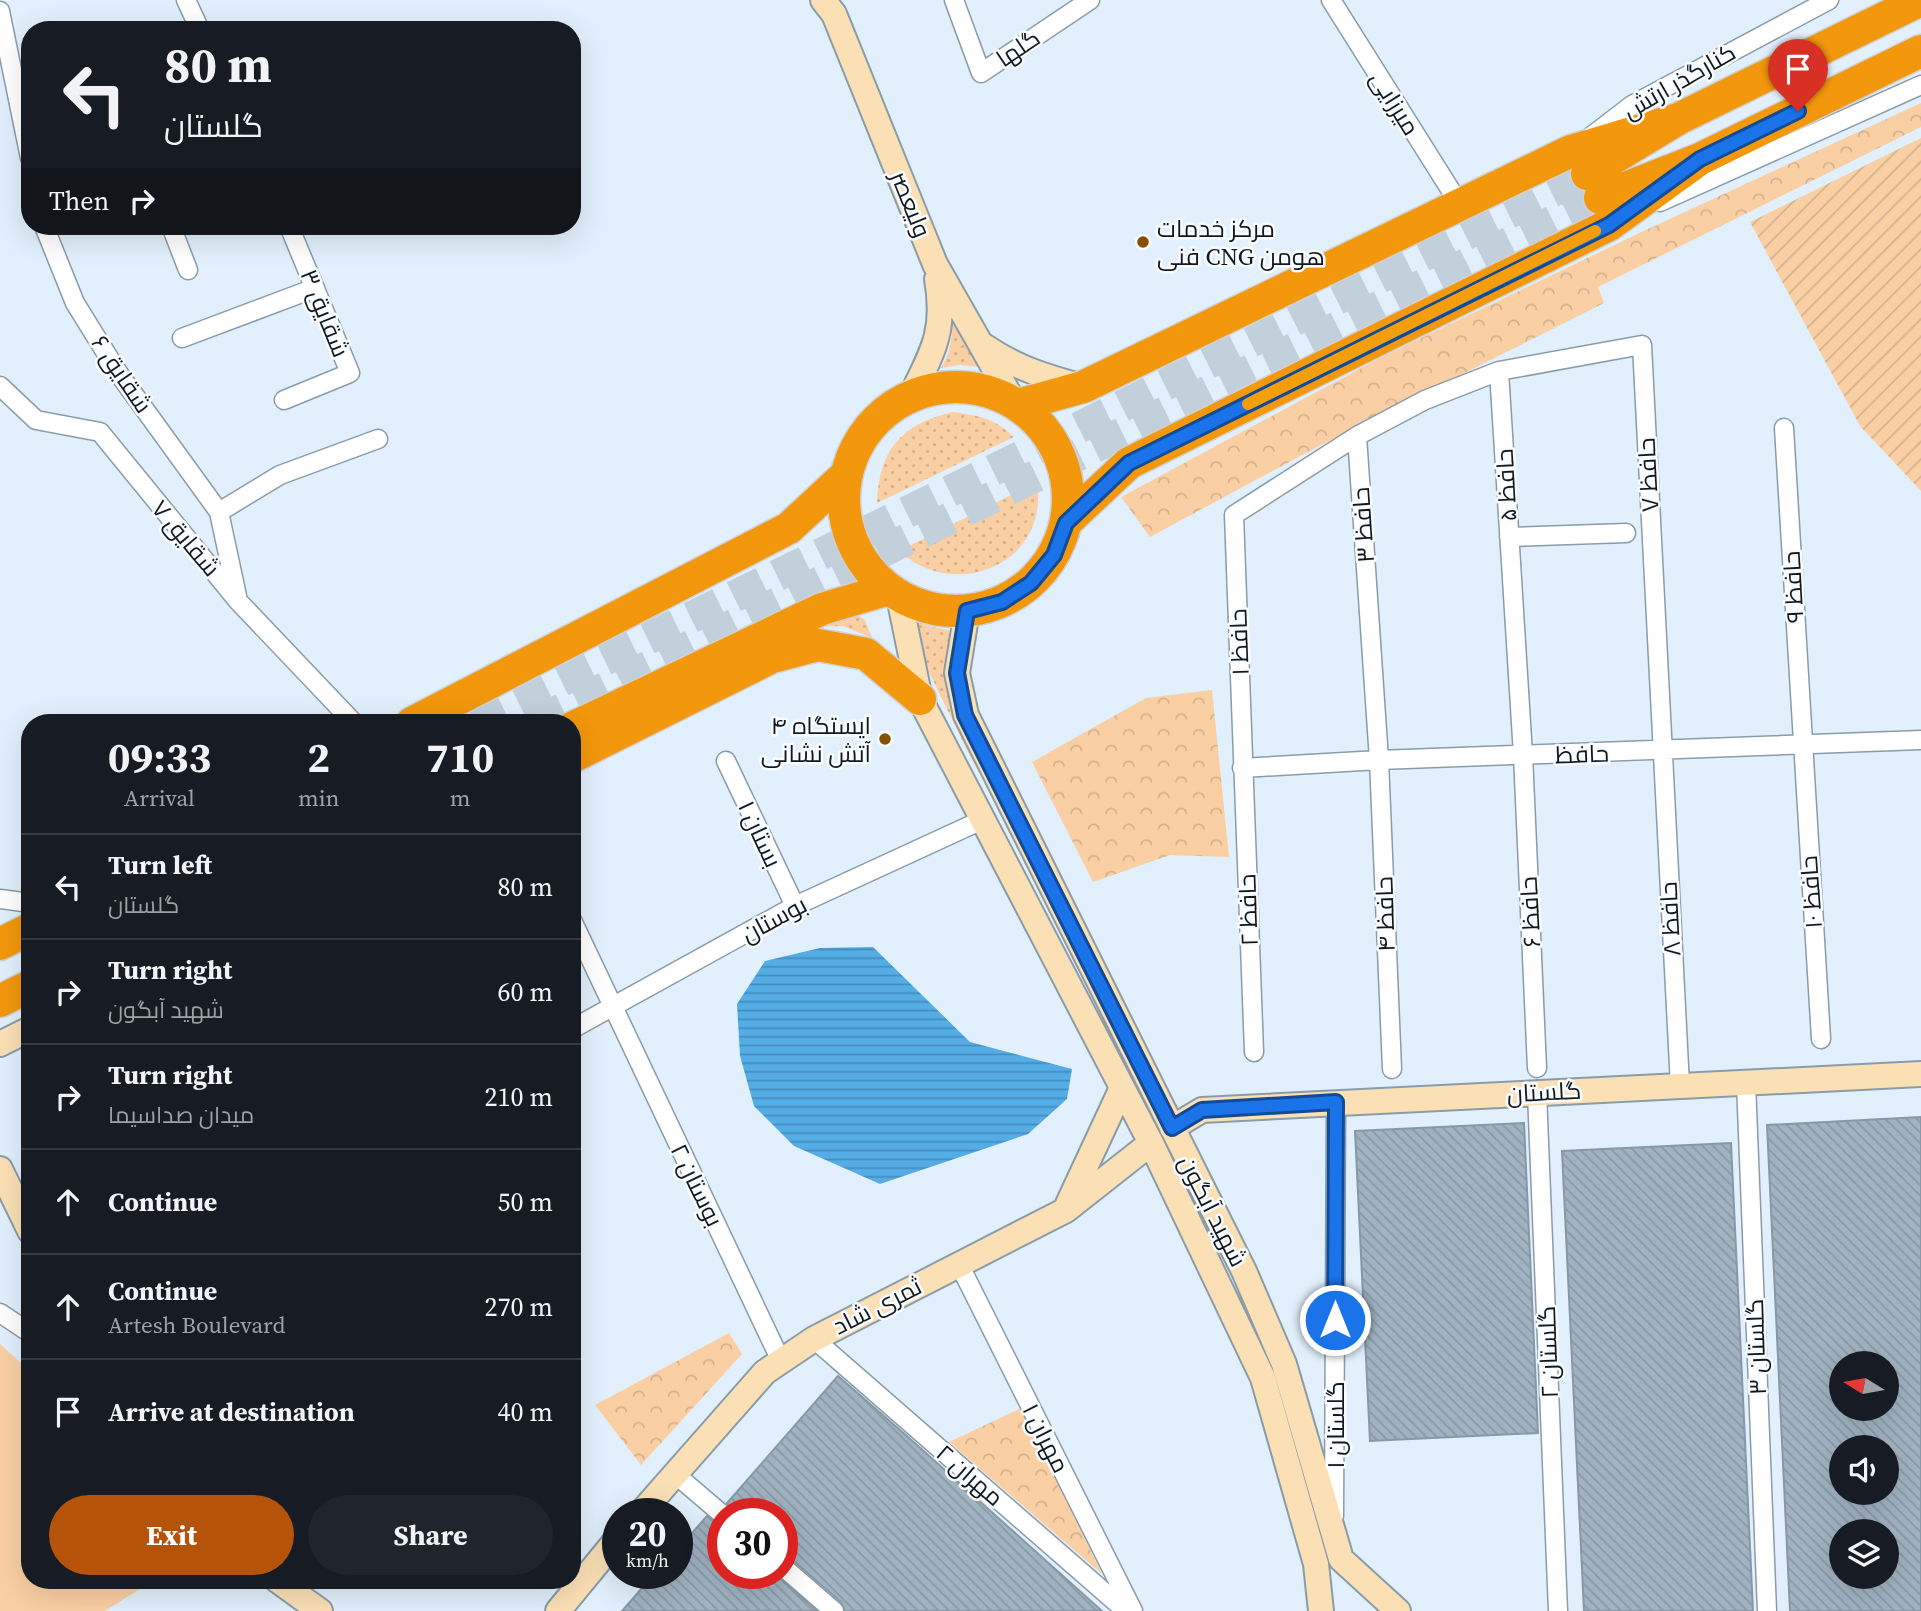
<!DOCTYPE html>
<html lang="en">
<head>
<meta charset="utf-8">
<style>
  :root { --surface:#171b24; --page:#20242c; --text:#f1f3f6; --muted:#9ea1a6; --line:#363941; --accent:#b45309 }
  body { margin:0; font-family:"Source Serif 4",Cairo,serif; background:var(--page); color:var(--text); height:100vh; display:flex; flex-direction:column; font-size:26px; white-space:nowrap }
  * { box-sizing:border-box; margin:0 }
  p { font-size:23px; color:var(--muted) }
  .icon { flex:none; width:38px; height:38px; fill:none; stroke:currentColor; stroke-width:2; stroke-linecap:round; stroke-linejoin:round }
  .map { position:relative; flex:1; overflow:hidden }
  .drawer { position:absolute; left:21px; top:714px; width:560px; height:875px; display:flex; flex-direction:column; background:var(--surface); border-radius:28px; box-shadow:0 7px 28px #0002 }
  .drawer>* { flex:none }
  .banner { position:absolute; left:21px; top:21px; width:560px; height:214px; border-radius:28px; box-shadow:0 7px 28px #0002; background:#171b24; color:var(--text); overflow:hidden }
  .needle { width:46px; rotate:281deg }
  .controls { position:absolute; left:1829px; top:1351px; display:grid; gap:14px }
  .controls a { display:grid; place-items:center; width:70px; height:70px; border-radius:50%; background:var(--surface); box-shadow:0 7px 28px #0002; font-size:35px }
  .speed { position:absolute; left:602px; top:1498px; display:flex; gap:14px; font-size:35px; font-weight:700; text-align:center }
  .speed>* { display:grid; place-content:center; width:91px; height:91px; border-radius:50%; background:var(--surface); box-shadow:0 7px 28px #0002; line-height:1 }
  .speed small { font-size:18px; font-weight:400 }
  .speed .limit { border:10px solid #d22; background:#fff; color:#111 }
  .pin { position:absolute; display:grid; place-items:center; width:60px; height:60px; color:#fff; margin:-72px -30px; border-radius:50% 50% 50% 0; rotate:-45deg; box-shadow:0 0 7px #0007 }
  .pin .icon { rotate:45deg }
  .me { position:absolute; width:77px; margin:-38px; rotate:0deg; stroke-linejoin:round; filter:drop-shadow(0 0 5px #0008) }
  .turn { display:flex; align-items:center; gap:24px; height:147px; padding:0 28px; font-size:32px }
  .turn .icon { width:91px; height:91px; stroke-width:2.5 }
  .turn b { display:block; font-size:49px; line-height:60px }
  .then { display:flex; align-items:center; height:66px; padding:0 28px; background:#0003; gap:14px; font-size:26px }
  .eta { display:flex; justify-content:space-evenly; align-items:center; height:119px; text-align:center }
  .eta b { font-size:42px; font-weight:700; line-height:49px }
  .button { display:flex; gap:14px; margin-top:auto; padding:14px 28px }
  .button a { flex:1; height:80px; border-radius:42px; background:var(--accent); color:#fff; font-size:28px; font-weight:700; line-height:80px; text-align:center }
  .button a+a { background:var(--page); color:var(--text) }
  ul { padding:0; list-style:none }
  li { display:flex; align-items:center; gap:21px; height:105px; padding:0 28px; border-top:2px solid var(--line) }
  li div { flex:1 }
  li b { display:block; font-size:26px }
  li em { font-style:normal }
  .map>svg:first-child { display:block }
  .grass { fill:url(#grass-dots) }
  .park { fill:url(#park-crowns) }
  .garden { fill:url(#garden-furrows) }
  .pitch { fill:#facfa4 }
  .water { fill:url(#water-rules) }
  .building { fill:url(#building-back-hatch); stroke:#8799a6; stroke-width:2; fill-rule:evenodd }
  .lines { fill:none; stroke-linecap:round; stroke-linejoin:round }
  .highway-tunnel { stroke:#c2d0db; stroke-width:32; stroke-dasharray:32 16; stroke-linecap:butt }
  .street-casing { stroke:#8a9ca9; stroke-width:21 }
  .secondary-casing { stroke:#8a9ca9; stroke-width:28 }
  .highway-casing { stroke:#d0d1d2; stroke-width:35 }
  .street { stroke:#fff; stroke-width:18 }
  .secondary { stroke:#fbe0b6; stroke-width:24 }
  .highway { stroke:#f3970c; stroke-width:32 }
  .route-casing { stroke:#114b97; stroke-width:18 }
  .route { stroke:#1a73e8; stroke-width:12 }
  .slow { stroke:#f59e0b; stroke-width:12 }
  .poi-dot { fill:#875000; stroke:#f8fcff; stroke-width:2.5 }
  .labels { text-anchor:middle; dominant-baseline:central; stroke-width:5; stroke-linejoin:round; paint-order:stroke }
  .street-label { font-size:24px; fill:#12191e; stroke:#f8fcff }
  .poi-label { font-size:24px; fill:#12191e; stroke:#f8fcff; text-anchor:start }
</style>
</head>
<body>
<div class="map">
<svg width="1921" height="1611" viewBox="0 0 1921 1611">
  <defs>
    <pattern id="grass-dots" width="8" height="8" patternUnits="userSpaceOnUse" patternTransform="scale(1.75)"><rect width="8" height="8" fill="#facfa4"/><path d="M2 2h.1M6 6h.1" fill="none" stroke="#d5b18d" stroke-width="1.8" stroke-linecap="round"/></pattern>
    <pattern id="park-crowns" width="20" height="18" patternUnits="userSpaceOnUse" patternTransform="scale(1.75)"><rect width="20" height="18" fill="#facfa4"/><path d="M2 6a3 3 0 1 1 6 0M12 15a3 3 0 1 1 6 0" fill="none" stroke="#d5b18d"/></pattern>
    <pattern id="garden-furrows" width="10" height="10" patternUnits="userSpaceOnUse" patternTransform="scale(1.75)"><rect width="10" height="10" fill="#facfa4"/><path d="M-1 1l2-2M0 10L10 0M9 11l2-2" fill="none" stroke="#d5b18d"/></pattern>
    <pattern id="water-rules" width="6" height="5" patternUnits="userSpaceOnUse" patternTransform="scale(1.75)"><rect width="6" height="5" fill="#55ade8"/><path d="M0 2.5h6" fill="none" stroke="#458cbb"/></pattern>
    <pattern id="building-back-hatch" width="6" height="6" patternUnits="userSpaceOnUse" patternTransform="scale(1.75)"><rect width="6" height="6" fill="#a0b3c1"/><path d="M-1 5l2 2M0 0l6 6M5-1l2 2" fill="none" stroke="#8999a5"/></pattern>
  </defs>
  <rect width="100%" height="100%" fill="#e1f0fc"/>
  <path class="grass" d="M950,304L951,305L978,367L960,365L941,368C954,346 953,329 950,304Z
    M953,412C978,415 996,419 1014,437L877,503C879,450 901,424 953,412Z
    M1037,482C1050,563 956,603 899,551Z
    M855,613L865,620L872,638L843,626L817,627Z
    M911,617L928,626L949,630V690L958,726L977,771L929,672Z"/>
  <path class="park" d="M1921,103V127L1598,287L1604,303L1321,445L1150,537L1121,497L1376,360L1635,235Z
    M1212,690L1229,857L1170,855L1093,882L1032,762L1146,698Z
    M729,1333L742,1354L641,1465L595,1405Z
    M1021,1408L1102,1574L949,1442Z"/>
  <path class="garden" d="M1921,138V491L1860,426L1750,222Z"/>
  <path class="pitch" d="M0,1344L30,1371V1580H154L105,1611H0Z"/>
  <path class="water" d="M873,947L970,1042L1072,1069L1067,1099L1028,1134L880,1184L794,1146L754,1106L740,1056L737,1004L765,961L820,948Z"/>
  <path class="building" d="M1921,1117V1611H1790L1767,1125ZM1841,1363H1886V1409H1841ZM1841,1447H1886V1493H1841ZM1841,1531H1886V1577H1841Z
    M1524,1123L1538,1433L1370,1441L1355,1131Z
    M1731,1143L1753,1611H1584L1562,1151Z
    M838,1376L908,1437L1102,1611H845L841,1602L789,1557L782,1555V1514H734L727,1503Z
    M707,1516L723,1526V1573H774L817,1611H622L655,1573H677V1550Z"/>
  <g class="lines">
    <path class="highway-tunnel" d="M475,723L1026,454L1587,174
      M534,723L1600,198"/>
    <g class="street-casing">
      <path id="street" d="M186,0L200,30
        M954,0L981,73L1090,0
        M1331,0L1460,205
        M0,11L30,158
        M1589,138L1632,105L1829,0
        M1660,202L1921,85
        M44,226L75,303L119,374L219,512L237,596
        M171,226L188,270
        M182,338L315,288
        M1499,371L1642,345L1680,1086
        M0,386L36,420L100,432L238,601L354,723
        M284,400L350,373L289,226
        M1784,428L1821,1039
        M1357,436L1425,400L1499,371L1523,755L1537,1068
        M219,512L280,475L378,439
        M1509,537L1626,533
        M726,761L795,906
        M1242,768L1379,760L1921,740
        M0,899L30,903
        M572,920L781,1361
        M572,1029L795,906L982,820
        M1254,1052L1234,515L1357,436L1379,760L1392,1069
        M1746,1083L1767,1611
        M1537,1093L1558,1611
        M959,1264L1133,1611
        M0,1313L30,1333
        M814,1339L1126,1611
        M675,1474L723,1515
        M1334,1516L1336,1102
        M782,1566L834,1611"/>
    </g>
    <g class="secondary-casing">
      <path id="secondary" d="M823,0L834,14L935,264L1013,401
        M984,346C1016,368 1046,377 1083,387
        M911,396C933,351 946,331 937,279
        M899,597L920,699L1151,1143L1263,1378L1316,1564L1321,1611
        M967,611L957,673L966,715L1244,1271L1284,1364L1341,1559L1398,1611
        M0,1044L30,1029
        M1172,1128L1202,1110L1921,1074
        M0,1169L30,1231
        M1068,1204L1121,1090
        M640,1514L765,1372L814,1339L1066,1210L1151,1143
        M277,1580L320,1611
        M558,1611L618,1538"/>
    </g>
    <g class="highway-casing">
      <path id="highway" d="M1587,174L1678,119L1921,0
        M1600,198L1700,159L1921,51
        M844 499a112 112 0 1 1 224 0a112 112 0 1 1-224 0Z
        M1018,405L1083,387L1571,151L1678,119
        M1066,522L1129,463L1609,225L1700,159
        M412,723L789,528L846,475
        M572,728L822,609L889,589
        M572,757L772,657L818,645L866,654L920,699
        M0,944L30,929
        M0,1001L30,986"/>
    </g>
    <use href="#street" class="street"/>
    <use href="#secondary" class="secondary"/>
    <use href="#highway" class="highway"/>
  </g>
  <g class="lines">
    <g class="route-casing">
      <path id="route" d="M1335,1320L1336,1102L1202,1110L1172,1128L965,715L957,673L967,611L1002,602L1031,583L1054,555L1066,523L1129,463L1609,225L1700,159L1798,111"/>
    </g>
    <use href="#route" class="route"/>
    <path class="slow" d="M1248,404L1595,231"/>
  </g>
  <g class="poi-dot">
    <circle cx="1143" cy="242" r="7"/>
    <circle cx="885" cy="739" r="7"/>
  </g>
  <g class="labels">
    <g class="street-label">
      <text transform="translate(1018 48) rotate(-34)">گلها</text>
      <text transform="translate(1679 81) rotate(-30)">کنارگذر ارتش</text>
      <text transform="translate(1395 103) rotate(58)">میرزایی</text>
      <text transform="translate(911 204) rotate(68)">ولیعصر</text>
      <text transform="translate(325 313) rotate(68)">شقایق ۳</text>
      <text transform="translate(122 374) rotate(56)">شقایق ۶</text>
      <text transform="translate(1648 475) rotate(-93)">حافظ ۷</text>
      <text transform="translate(1506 485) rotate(-93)">حافظ ۵</text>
      <text transform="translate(1363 525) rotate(-94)">حافظ ۳</text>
      <text transform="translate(186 538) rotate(50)">شقایق ۷</text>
      <text transform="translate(1793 587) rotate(-93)">حافظ ۹</text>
      <text transform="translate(1239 642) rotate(-92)">حافظ ۱</text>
      <text transform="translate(1582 754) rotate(-2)">حافظ</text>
      <text transform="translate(760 834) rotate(65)">بستان ۱</text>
      <text transform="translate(1811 892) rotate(-94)">حافظ ۱۰</text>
      <text transform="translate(1248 910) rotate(-92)">حافظ ۲</text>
      <text transform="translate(1530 912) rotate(-93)">حافظ ۶</text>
      <text transform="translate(1385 914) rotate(-92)">حافظ ۴</text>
      <text transform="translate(774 919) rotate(-28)">بوستان</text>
      <text transform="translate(1670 919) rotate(-93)">حافظ ۸</text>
      <text transform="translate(1544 1092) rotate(-3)">گلستان</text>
      <text transform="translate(697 1185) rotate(64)">بوستان ۲</text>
      <text transform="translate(1213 1211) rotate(63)">شهید آبگون</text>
      <text transform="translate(877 1306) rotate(-27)">ثمری شاد</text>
      <text transform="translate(1756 1347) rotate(-92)">گلستان ۳</text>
      <text transform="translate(1548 1352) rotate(-92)">گلستان ۲</text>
      <text transform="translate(1335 1425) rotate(-90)">گلستان ۱</text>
      <text transform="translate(1046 1438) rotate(63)">۱ مهران</text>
      <text transform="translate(970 1475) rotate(41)">مهران ۲</text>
    </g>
    <g class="poi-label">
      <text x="1157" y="228">مرکز خدمات<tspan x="1157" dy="28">فنی CNG هومن</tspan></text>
      <text x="871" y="725" text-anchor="end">ایستگاه ۴<tspan x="871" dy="28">آتش نشانی</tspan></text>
    </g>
  </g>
</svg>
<div class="controls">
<a><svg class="needle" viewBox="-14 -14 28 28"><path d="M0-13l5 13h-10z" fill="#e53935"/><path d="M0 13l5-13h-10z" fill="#9ea1a6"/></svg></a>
<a><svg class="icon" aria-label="sound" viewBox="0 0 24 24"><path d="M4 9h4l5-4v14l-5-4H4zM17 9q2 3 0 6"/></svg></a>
<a><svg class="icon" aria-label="layers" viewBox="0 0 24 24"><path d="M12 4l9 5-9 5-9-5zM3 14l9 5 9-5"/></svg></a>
</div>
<div class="speed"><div>20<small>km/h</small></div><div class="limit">30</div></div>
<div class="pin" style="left:1798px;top:111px;background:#d93025"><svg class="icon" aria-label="arrive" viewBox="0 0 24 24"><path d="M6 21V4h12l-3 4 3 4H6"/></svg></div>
<svg class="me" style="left:1335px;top:1320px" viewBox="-20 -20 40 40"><circle r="17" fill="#1a73e8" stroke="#fff" stroke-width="3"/><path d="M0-11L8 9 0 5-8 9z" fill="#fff"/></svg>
<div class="banner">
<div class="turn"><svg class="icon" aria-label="left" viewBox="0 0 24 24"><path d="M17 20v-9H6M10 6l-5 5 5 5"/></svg><div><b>80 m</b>گلستان</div></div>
<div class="then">Then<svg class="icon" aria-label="right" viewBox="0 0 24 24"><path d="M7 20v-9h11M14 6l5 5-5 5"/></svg></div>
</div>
<section class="drawer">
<div class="eta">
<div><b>09:33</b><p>Arrival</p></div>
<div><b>2</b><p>min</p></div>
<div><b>710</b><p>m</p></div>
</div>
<ul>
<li><svg class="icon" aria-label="left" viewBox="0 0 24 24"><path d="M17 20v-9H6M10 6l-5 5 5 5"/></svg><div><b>Turn left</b><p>گلستان</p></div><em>80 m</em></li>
<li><svg class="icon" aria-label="right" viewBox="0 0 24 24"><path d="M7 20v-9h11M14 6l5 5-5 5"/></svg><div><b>Turn right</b><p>شهید آبگون</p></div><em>60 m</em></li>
<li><svg class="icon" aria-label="right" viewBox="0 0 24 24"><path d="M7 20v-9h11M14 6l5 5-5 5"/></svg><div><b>Turn right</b><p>میدان صداسیما</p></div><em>210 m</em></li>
<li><svg class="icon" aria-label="ahead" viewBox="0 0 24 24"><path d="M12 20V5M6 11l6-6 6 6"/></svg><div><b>Continue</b></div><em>50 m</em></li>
<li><svg class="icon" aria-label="ahead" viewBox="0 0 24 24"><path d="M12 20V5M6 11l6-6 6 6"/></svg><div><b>Continue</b><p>Artesh Boulevard</p></div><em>270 m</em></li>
<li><svg class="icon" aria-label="arrive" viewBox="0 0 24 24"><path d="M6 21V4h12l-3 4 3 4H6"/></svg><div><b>Arrive at destination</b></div><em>40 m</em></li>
</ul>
<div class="button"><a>Exit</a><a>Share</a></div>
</section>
</div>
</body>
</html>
